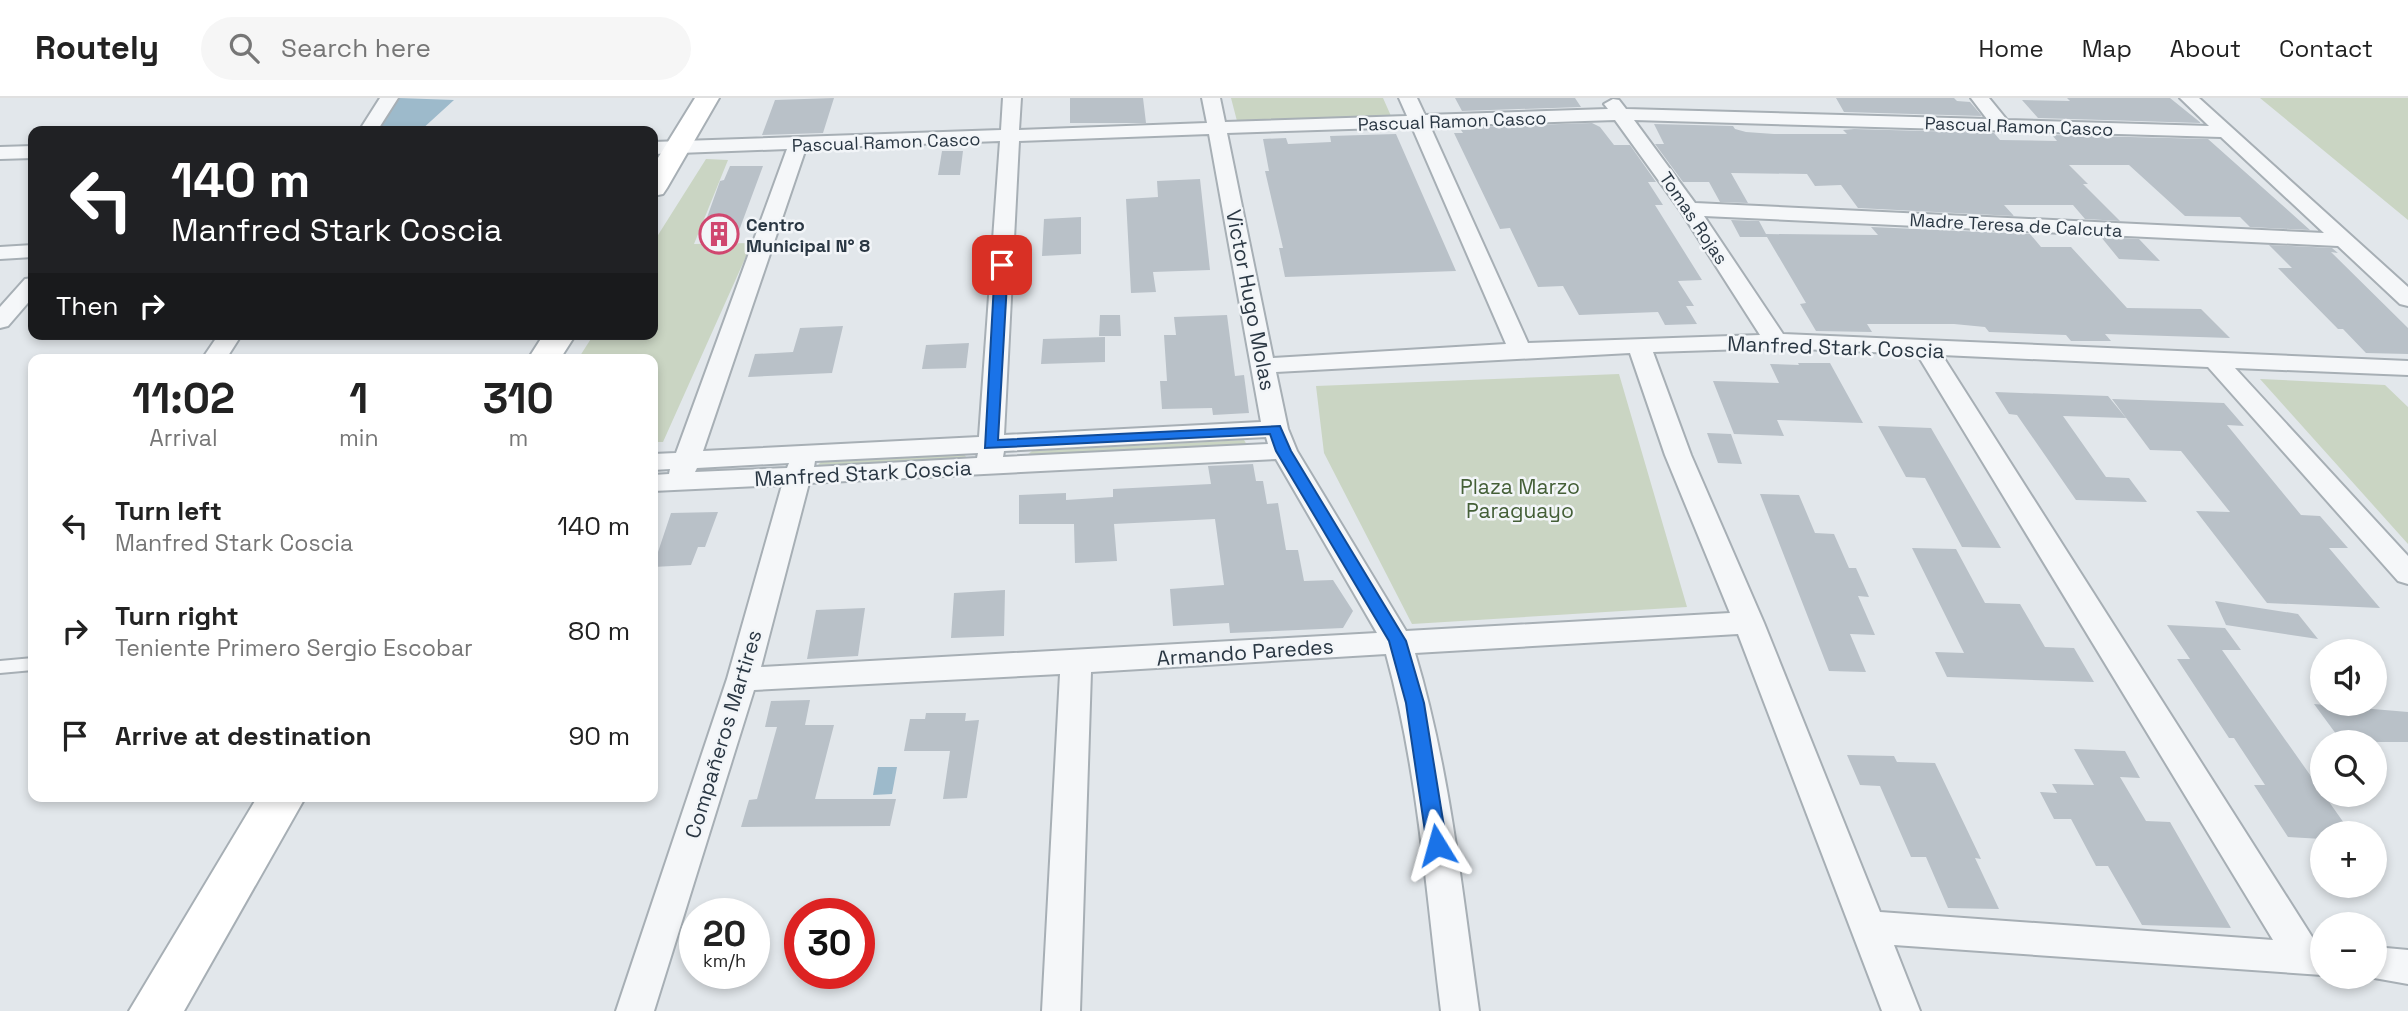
<!DOCTYPE html>
<html lang="en">
<head>
<meta charset="utf-8">
<style>
  :root { --surface:#fff; --page:#f6f6f6; --text:#222; --muted:#767676; --line:#e0e0e0 }
  body { margin:0; font-family:"Space Grotesk",sans-serif; background:var(--page); color:var(--text); height:100vh; display:flex; flex-direction:column; font-size:26px; white-space:nowrap }
  * { box-sizing:border-box; margin:0 }
  p { font-size:23px; color:var(--muted) }
  .icon { flex:none; width:38px; height:38px; fill:none; stroke:currentColor; stroke-width:2; stroke-linecap:round; stroke-linejoin:round }
  .map { position:relative; flex:1; overflow:hidden }
  .details { position:absolute; left:28px; top:256px; width:630px; height:448px; display:flex; flex-direction:column; background:var(--surface); border-radius:14px; box-shadow:0 4px 10px #0003 }
  .details>* { flex:none }
  .top-card { position:absolute; left:28px; top:28px; width:630px; height:214px; border-radius:14px; box-shadow:0 4px 10px #0003; background:#202124; color:#fff; overflow:hidden }
  .tools { position:absolute; left:2310px; top:541px; display:grid; gap:14px }
  .tools a { display:grid; place-items:center; width:77px; height:77px; border-radius:50%; background:var(--surface); box-shadow:0 4px 10px #0003; font-size:35px }
  .speed { position:absolute; left:679px; top:800px; display:flex; gap:14px; font-size:35px; font-weight:700; text-align:center }
  .speed>* { display:grid; place-content:center; width:91px; height:91px; border-radius:50%; background:var(--surface); box-shadow:0 4px 10px #0003; line-height:1 }
  .speed small { font-size:18px; font-weight:400 }
  .speed .limit { border:10px solid #d22; background:#fff; color:#111 }
  .pin { position:absolute; display:grid; place-items:center; width:60px; height:60px; color:#fff; margin:-30px; border-radius:14px; box-shadow:0 4px 10px #0006 }
  .me { position:absolute; width:77px; margin:-38px; rotate:352deg; stroke-linejoin:round; filter:drop-shadow(0 0 5px #0008) }
  .turn { display:flex; align-items:center; gap:24px; height:147px; padding:0 28px; font-size:32px }
  .turn .icon { width:91px; height:91px; stroke-width:2.5 }
  .turn b { display:block; font-size:49px; line-height:60px }
  .then { display:flex; align-items:center; height:66px; padding:0 28px; background:#0003; gap:14px; font-size:26px }
  .eta { display:flex; justify-content:space-evenly; align-items:center; height:119px; text-align:center }
  .eta b { font-size:42px; font-weight:600; line-height:49px }
  ul { padding:0; list-style:none }
  li { display:flex; align-items:center; gap:21px; height:105px; padding:0 28px }
  li div { flex:1 }
  li b { display:block; font-size:26px }
  li em { font-style:normal }
  header { display:flex; align-items:center; gap:42px; box-sizing:border-box; height:98px; padding:0 35px; background:var(--surface); border-bottom:2px solid var(--line) }
  header strong { font-size:33px }
  nav { display:flex; gap:38px; margin-inline-start:auto; font-size:24px }
  .search { width:490px; height:63px; background:var(--page); display:flex; align-items:center; gap:18px; box-sizing:border-box; padding:0 24px; border-radius:38px; color:var(--muted); font-size:26px }
  .map>svg:first-child { display:block }
  .green { fill:#cad5c3 }
  .water { fill:#9dbacb }
  .building { fill:#b9c1c8 }
  .lines { fill:none; stroke-linecap:round; stroke-linejoin:round }
  .lane-casing { stroke:#a7afb5; stroke-width:4 }
  .street-casing { stroke:#a7afb5; stroke-width:4 }
  .secondary-casing { stroke:#a7afb5; stroke-width:4 }
  .lane { fill:#f5f7f9; fill-rule:evenodd }
  .street { fill:#f5f7f9; fill-rule:evenodd }
  .secondary { fill:#fff; fill-rule:evenodd }
  .route { fill:#1a73e8; stroke:#114b97; stroke-width:2 }
  .labels { text-anchor:middle; dominant-baseline:central; stroke-width:5; stroke-linejoin:round; paint-order:stroke }
  .far-street-label { font-size:18px; fill:#2a3743; stroke:#f2f5f8 }
  .far-poi-label { font-size:18px; font-weight:bold; fill:#2a3743; stroke:#f2f5f8; text-anchor:start }
  .street-label { font-size:21px; fill:#2a3743; stroke:#f2f5f8 }
  .park-label { font-size:21px; fill:#445f37; stroke:#f2f5f8 }
</style>
</head>
<body>
<header>
<strong>Routely</strong>
<div class="search"><svg class="icon" aria-label="search" viewBox="0 0 24 24"><circle cx="10" cy="10" r="6"/><path d="M15 15l6 6"/></svg>Search here</div>
<nav><a>Home</a><a>Map</a><a>About</a><a>Contact</a></nav>
</header>
<div class="map">
<svg width="2408" height="913" viewBox="0 0 2408 913">
  <rect width="100%" height="100%" fill="#e2e7eb"/>
  <path class="green" d="M1231,0H1383L1391,18L1237,23Z
    M2260,0H2408V122Z
    M706,61L728,62L694,146L752,145L663,344H653V261H578L594,236H653V145Z
    M1619,276L1687,509L1412,526L1324,355L1316,288Z
    M2260,281L2385,287L2408,309V446Z
    M1244,342L1247,347L1027,357L1032,353Z
    M964,356L966,359L963,362L818,367L822,363Z"/>
  <path class="water" d="M399,0L454,2L420,33L379,30Z
    M878,669H897L892,696L873,697Z"/>
  <path class="building" d="M834,0L823,35L762,37L775,2Z
    M1070,0H1143L1146,25H1070Z
    M1455,0H1575L1581,9L1462,13Z
    M1836,0H1954L1957,3L1970,4L1982,18L1844,14Z
    M2067,0H2170L2201,25L2038,20L2022,2L2070,3Z
    M1592,25L1600,29L1614,47H1630L1656,84H1648L1663,107H1655L1702,182L1678,183L1694,208H1686L1697,226L1665,227L1658,214L1579,217L1563,188L1538,189L1510,130L1500,131L1454,35H1463L1461,32H1471L1470,29Z
    M1654,26L1733,28L1735,31L1746,34L1774,36H1847L1843,32L1854,31L1994,35L2000,42L2057,43L2052,37L2208,41L2310,132L2250,129L2240,119L2185,118L2129,67H2069L2088,86H2083L2120,123L2085,121L2073,107H2004L2014,118L1858,110L1841,87L1815,88L1807,76L1731,75L1748,105L1720,104L1709,84H1683L1655,46H1664Z
    M1396,36L1456,173L1285,179L1279,150H1283L1265,73H1269L1263,41L1286,40L1288,46L1331,44L1330,38Z
    M942,53H963L960,77H938Z
    M730,68H763L740,130L735,141L699,142L720,83L724,82Z
    M1200,81L1210,172L1153,174L1156,194L1131,195L1126,101L1158,99L1157,83Z
    M1081,119V156L1042,158L1044,121Z
    M1731,122L1759,123L1766,136L1878,137L1871,129L2030,136L2041,149H2071L2127,210L2201,211L2230,240L2105,236L2111,243H2071L2066,237L1989,234L1985,229L1954,226H1867L1872,234L1816,233L1800,206L1806,205L1767,139H1740Z
    M2101,139L2139,141L2160,163L2119,161Z
    M2269,147L2332,150L2338,155L2331,154L2408,230V256L2366,255L2343,231H2338L2278,170H2292Z
    M1100,217H1120L1121,238H1099Z
    M1227,217L1235,278L1244,277L1249,315L1213,317L1212,310L1162,311L1160,283H1167L1164,237H1176L1174,219Z
    M843,228L832,275L748,279L755,256L793,254L800,230Z
    M1105,239V264L1041,266L1043,241Z
    M969,245L966,270L922,271L926,247Z
    M1798,265H1830L1863,325L1777,322L1784,338L1734,336L1713,283L1779,285L1770,266L1799,267Z
    M1995,294L2108,298L2126,320L2063,318L2106,379L2129,380L2147,404L2076,402L2017,317L2009,316Z
    M2112,301L2224,305L2244,328L2227,327L2301,417L2320,418L2348,450H2329L2380,510L2267,505L2196,413L2230,414L2181,353L2150,352Z
    M1878,328L1931,330L2001,450L1962,449L1925,380L1906,379Z
    M1707,335L1731,336L1742,366L1718,365Z
    M1253,366L1256,383H1263L1267,406L1278,405L1286,452H1298L1304,483L1333,482L1353,513L1343,530L1230,535L1229,525L1173,528L1170,491L1224,487L1215,421L1114,426L1117,463L1075,465L1074,426H1019V397L1066,395V402L1113,399V391L1211,386L1208,368Z
    M1760,396L1799,397L1815,435L1834,436L1849,470H1856L1869,499L1858,498L1875,537L1850,536L1866,574L1829,573Z
    M718,414L705,449H698L691,467L653,469L671,415Z
    M1912,450L1956,451L1985,505L2020,506L2045,549L2074,550L2094,584L1947,579L1935,554L1964,555Z
    M1005,492L1004,538L951,540L954,495Z
    M2215,503L2298,516L2318,541L2226,527Z
    M865,510L858,558L807,561L816,512Z
    M2167,527L2225,530L2241,552H2222L2351,735H2322V741L2288,739L2254,687H2265L2234,640H2229L2177,561H2190Z
    M810,602L805,627H834L815,701H896L890,728L741,729L749,702L757,701L777,629H765L771,603Z
    M2314,606L2408,614V644H2342Z
    M926,615H966L965,623L979,622L967,700L943,701L950,653H904L910,621H925Z
    M2074,651L2125,653L2140,680L2120,679L2146,723L2170,724L2231,830L2142,827L2108,768H2096L2071,721H2054L2040,694L2057,695L2052,686L2094,687Z
    M1847,657L1894,658L1897,664L1935,665L1981,761L1975,760L1999,811L1948,810L1926,759H1911L1880,688L1860,687Z"/>
  <g class="lines">
    <g class="lane-casing">
      <path id="lane" d="M33,560V572L0,575V563Z"/>
    </g>
    <g class="street-casing">
      <path id="street" d="M380,0H398L377,33H359Z
        M1003,0H1021L1019,32L1207,25L1202,0H1220L1225,24L1407,18L1399,0H1417L1425,17L1608,11L1604,6L1613,1L1619,2L1626,11L1987,21L1971,0H1989L2007,22L2209,28L2180,0H2199L2408,189V208L2400,206L2338,148L1704,118L1783,236L2408,263V277L2235,270L2408,458V486L2398,483L2208,269L1942,257L2316,845L2322,847V877L1894,847L1920,913H1882L1738,536L1415,555C1450,671 1462,793 1479,913H1441C1426,794 1418,672 1386,556L1091,574L1080,913H1042L1060,576L754,592L654,913H616L727,581L782,387L653,393V377L669,376L670,371L653,372V356L676,355L787,51L653,56V44L1001,32ZM1615,22L1680,112L1760,237L1528,245L1430,28ZM1634,22L2221,39L2324,135L1695,105ZM1412,29L1506,246L1273,260L1227,35ZM1209,36L1261,324L1004,337L1019,43ZM1000,43L979,339L703,353L806,50ZM1776,250L1917,256L2273,842L1880,814L1764,525L1691,357L1653,254ZM1630,255L1665,357L1730,515L1406,533L1297,353L1288,331L1276,274ZM1266,339L1268,346L1003,359L1004,353ZM978,355L977,360L814,369L815,363ZM1276,361L1377,535L761,569L809,385ZM789,365L787,370L695,374L697,370Z
        M33,48V60L0,61V49Z
        M33,147V159L0,161V149Z
        M33,180V199L8,228L0,230V209L25,181Z
        M219,236H242L226,261H202Z
        M2375,849L2408,852V886L2363,878H2375Z"/>
    </g>
    <g class="secondary-casing">
      <path id="secondary" d="M695,0H719L667,90L663,96L653,98V68Z
        M544,236H576L560,261H528Z
        M258,698H306L184,913H129Z"/>
    </g>
    <use href="#lane" class="lane"/>
    <use href="#street" class="street"/>
    <use href="#secondary" class="secondary"/>
  </g>
  <path class="route" d="M1002,164L1008,167L998,342L1280,328L1291,353L1406,543L1424,605L1447,747L1444,753H1430L1427,747L1406,605L1389,543L1276,353L1270,336L985,350L995,167Z"/>
  <defs>
    <g id="building-ring" transform="scale(2.0125)"><circle r="9.5" fill="#f2f5f8" stroke="#d0476f" stroke-width="1.5"/><path d="M-4-6H4V6H1V3H-1V6H-4ZM-2.5-4.3h1.7v1.8h-1.7ZM.8-4.3h1.7v1.8H.8ZM-2.5-1h1.7V.8h-1.7ZM.8-1h1.7V.8H.8Z" fill="#d0476f"/></g>
  </defs>
  <g fill-rule="evenodd">
    <use href="#building-ring" x="719" y="136"/>
  </g>
  <g class="labels">
    <g class="far-street-label">
      <text transform="translate(1452 23) rotate(-2)">Pascual Ramon Casco</text>
      <text transform="translate(2019 28) rotate(2)">Pascual Ramon Casco</text>
      <text transform="translate(886 44) rotate(-2)">Pascual Ramon Casco</text>
      <text transform="translate(1694 120) rotate(56)">Tomas Rojas</text>
      <text transform="translate(2016 127) rotate(3)">Madre Teresa de Calcuta</text>
    </g>
    <g class="far-poi-label">
      <text x="746" y="126">Centro<tspan x="746" dy="21">Municipal N° 8</tspan></text>
    </g>
    <g class="street-label">
      <text transform="translate(1251 202) rotate(79)">Victor Hugo Molas</text>
      <text transform="translate(1836 249) rotate(2)">Manfred Stark Coscia</text>
      <text transform="translate(863 375) rotate(-3)">Manfred Stark Coscia</text>
      <text transform="translate(1245 554) rotate(-4)">Armando Paredes</text>
      <text transform="translate(723 636) rotate(-73)">Compañeros Martires</text>
    </g>
    <g class="park-label">
      <text x="1520" y="388">Plaza Marzo<tspan x="1520" dy="24">Paraguayo</tspan></text>
    </g>
  </g>
</svg>
<div class="tools">
<a><svg class="icon" aria-label="sound" viewBox="0 0 24 24"><path d="M4 9h4l5-4v14l-5-4H4zM17 9q2 3 0 6"/></svg></a>
<a><svg class="icon" aria-label="search" viewBox="0 0 24 24"><circle cx="10" cy="10" r="6"/><path d="M15 15l6 6"/></svg></a>
<a>+</a>
<a>−</a>
</div>
<div class="speed"><div>20<small>km/h</small></div><div class="limit">30</div></div>
<div class="pin" style="left:1002px;top:167px;background:#d93025"><svg class="icon" aria-label="arrive" viewBox="0 0 24 24"><path d="M6 21V4h12l-3 4 3 4H6"/></svg></div>
<svg class="me" style="left:1437px;top:747px" viewBox="-20 -20 40 40"><path d="M0-17L14 15 0 8-14 15z" fill="#1a73e8" stroke="#fff" stroke-width="4"/></svg>
<div class="top-card">
<div class="turn"><svg class="icon" aria-label="left" viewBox="0 0 24 24"><path d="M17 20v-9H6M10 6l-5 5 5 5"/></svg><div><b>140 m</b>Manfred Stark Coscia</div></div>
<div class="then">Then<svg class="icon" aria-label="right" viewBox="0 0 24 24"><path d="M7 20v-9h11M14 6l5 5-5 5"/></svg></div>
</div>
<section class="details">
<div class="eta">
<div><b>11:02</b><p>Arrival</p></div>
<div><b>1</b><p>min</p></div>
<div><b>310</b><p>m</p></div>
</div>
<ul>
<li><svg class="icon" aria-label="left" viewBox="0 0 24 24"><path d="M17 20v-9H6M10 6l-5 5 5 5"/></svg><div><b>Turn left</b><p>Manfred Stark Coscia</p></div><em>140 m</em></li>
<li><svg class="icon" aria-label="right" viewBox="0 0 24 24"><path d="M7 20v-9h11M14 6l5 5-5 5"/></svg><div><b>Turn right</b><p>Teniente Primero Sergio Escobar</p></div><em>80 m</em></li>
<li><svg class="icon" aria-label="arrive" viewBox="0 0 24 24"><path d="M6 21V4h12l-3 4 3 4H6"/></svg><div><b>Arrive at destination</b></div><em>90 m</em></li>
</ul>
</section>
</div>
</body>
</html>
